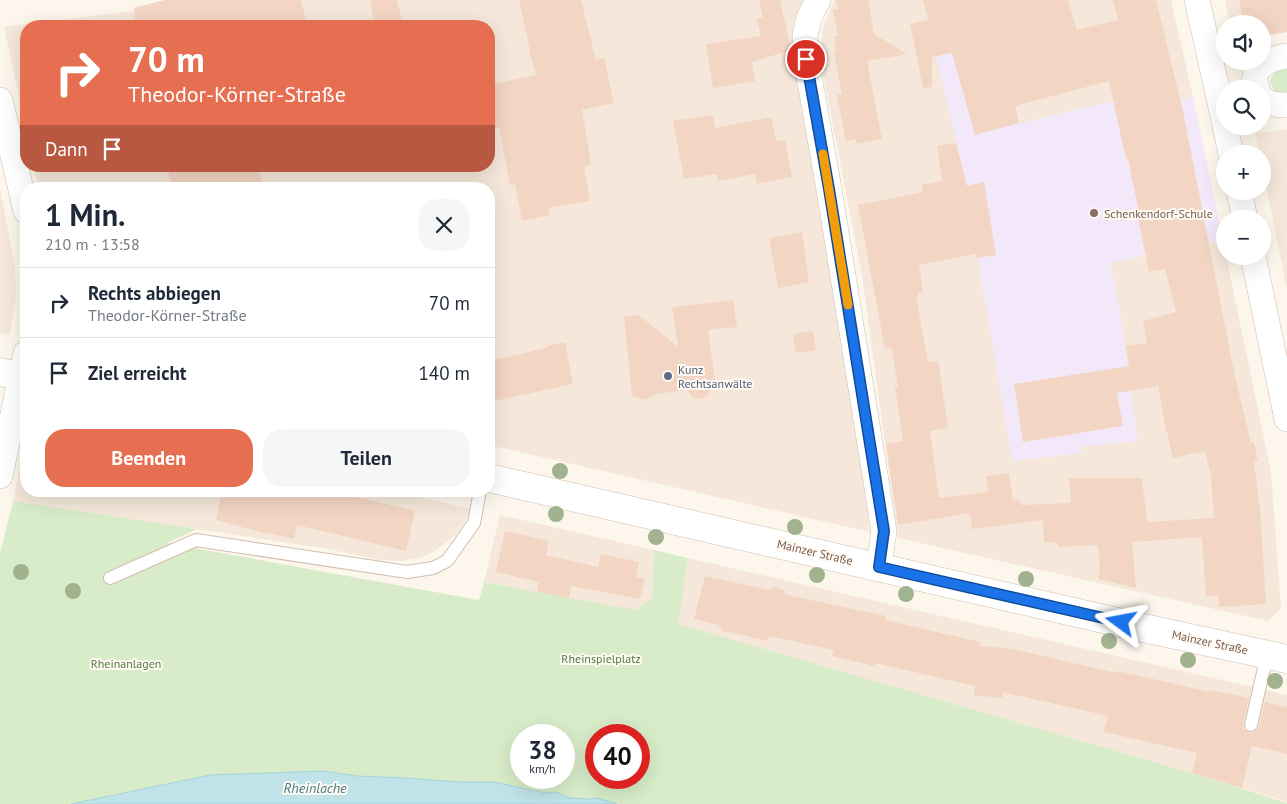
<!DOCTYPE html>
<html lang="de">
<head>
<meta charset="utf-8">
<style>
  :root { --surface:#fff; --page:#f6f6f7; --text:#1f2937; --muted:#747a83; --line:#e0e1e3; --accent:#e76f51 }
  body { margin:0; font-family:"PT Sans",sans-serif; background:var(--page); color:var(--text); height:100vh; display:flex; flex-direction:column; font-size:19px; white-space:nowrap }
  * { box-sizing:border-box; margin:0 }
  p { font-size:16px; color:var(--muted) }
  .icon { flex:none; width:28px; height:28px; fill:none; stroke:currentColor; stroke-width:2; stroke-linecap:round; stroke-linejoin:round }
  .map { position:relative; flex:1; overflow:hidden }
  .drawer { position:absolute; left:20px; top:182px; width:475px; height:315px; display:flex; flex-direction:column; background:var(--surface); border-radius:20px; box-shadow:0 5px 20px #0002 }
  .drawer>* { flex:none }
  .guide { position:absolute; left:20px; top:20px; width:475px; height:152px; border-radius:20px; box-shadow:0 5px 20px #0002; background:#e76f51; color:#fff; overflow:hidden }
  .buttons { position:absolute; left:1216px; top:15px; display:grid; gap:10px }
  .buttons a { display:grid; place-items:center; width:55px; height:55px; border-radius:50%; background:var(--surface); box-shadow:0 5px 20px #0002; font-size:25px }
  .speed { position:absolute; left:510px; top:724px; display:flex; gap:10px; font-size:25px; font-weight:700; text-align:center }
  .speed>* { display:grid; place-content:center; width:65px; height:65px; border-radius:50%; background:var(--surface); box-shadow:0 5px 20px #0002; line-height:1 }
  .speed small { font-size:12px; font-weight:400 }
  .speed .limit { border:8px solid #d22; background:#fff; color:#111 }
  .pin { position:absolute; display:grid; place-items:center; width:42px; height:42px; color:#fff; margin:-21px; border:2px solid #fff; border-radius:50%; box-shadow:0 1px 5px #0007 }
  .me { position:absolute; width:55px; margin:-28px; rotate:283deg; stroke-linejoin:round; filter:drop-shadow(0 0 4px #0008) }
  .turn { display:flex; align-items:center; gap:18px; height:105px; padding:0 25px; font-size:22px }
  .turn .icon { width:65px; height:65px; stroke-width:2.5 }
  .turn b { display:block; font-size:35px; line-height:42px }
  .then { display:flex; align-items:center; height:48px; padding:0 25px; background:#0003; gap:10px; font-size:19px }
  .round { display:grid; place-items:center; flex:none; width:52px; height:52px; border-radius:20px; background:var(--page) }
  .head { display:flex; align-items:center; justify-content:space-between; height:85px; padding:0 25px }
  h1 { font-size:30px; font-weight:600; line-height:38px }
  .action { display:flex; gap:10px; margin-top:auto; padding:10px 25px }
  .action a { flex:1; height:58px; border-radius:20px; background:var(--accent); color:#fff; font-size:20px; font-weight:600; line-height:58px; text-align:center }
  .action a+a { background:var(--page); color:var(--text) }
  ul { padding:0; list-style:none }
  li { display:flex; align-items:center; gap:15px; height:70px; padding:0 25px; border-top:1px solid var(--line) }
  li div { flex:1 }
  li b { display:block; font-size:19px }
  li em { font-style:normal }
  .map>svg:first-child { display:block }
  .residential { fill:#f5e8da }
  .education { fill:#f3e8fa }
  .green { fill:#d8ecc9; fill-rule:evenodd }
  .water { fill:#bfe3e8; stroke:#a5d3da }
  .building { fill:#f3d5c3 }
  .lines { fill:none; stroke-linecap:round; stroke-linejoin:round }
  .service-casing { stroke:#d1beb0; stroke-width:14 }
  .minor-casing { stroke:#d1beb0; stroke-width:26 }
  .tertiary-casing { stroke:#d1beb0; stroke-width:29 }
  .service { stroke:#fff; stroke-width:12 }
  .minor { stroke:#fff; stroke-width:25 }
  .tertiary { stroke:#fff; stroke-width:28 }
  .tree { fill:#a0b28e }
  .route-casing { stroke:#114b97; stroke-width:12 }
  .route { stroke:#1a73e8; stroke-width:9 }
  .slow { stroke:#f59e0b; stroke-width:9 }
  .education-dot { fill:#8d6e63; stroke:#fffaf3; stroke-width:2 }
  .service-dot { fill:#5c6f8a; stroke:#fffaf3; stroke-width:2 }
  .labels { text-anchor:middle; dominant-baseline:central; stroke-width:4; stroke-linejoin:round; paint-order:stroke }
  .education-label { font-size:12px; fill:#785e54; stroke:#fffaf3; text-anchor:start }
  .service-label { font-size:12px; fill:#4e5e75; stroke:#fffaf3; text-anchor:start }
  .street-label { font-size:12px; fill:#7a5c4d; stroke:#fffaf3 }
  .park-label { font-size:12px; fill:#537a41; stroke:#fffaf3 }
  .water-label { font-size:14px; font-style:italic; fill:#437c86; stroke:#fffaf3 }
</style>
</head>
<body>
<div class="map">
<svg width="1287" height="804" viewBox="0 0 1287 804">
  <rect width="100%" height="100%" fill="#fdf6ec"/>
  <path class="residential" d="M165,0H803L794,22L792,52L847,362L870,532L489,445V189H39L34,166H489V26H26V129L4,27L134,11V8Z
    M834,0H1171L1193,97L1271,472L1281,608L1268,621L898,538L862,275L822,69L821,47L822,30Z
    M1225,0H1287V32L1263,36L1262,24H1230Z
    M1287,129V290L1263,170L1262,154H1259L1255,133Z
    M0,189L15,266L16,296L10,335L0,333Z
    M26,439V491H392L471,509L465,522L458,532L447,542L432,553L419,558L402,561L380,560L328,549L13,501Z
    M500,515L654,550L652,597L637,610L484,582Z
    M688,558L1287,695V802L1192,773L677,624Z"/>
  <path class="education" d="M988,0L1020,123L1114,101L1117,112L1193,97L1223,240L1110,263L1119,306L1138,441L1081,447L1082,453L1012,461L963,169L936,56Z"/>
  <path class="green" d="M1287,67V94L1275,92L1270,82C1273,72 1277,70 1287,67Z
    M13,501L197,529L167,543L479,600L484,582L637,610L652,597L654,550L688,558L678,624L1192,773L1287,803V804H617L598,798L587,799L570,798L556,792L546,793L494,782H458L406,778L357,776L323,771L210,775L71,804H0V553ZM521,735H564V778H521ZM596,735H639V778H596Z"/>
  <path class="water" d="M323,771L357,776L406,778L458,782H494L546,793L556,792L570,798L587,799L598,798L617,804H71L210,775Z"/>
  <path class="building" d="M165,0H301L307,26H136L134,8Z
    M370,0H397L403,26H375Z
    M519,0H581L596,60L604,58L614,103L582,110L591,164L584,166L590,201L548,208L550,215L522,221L515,184L510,185L499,127L489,130V85L536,75L529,51L530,50Z
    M759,0H780L791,50L752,62L755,81L713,88L706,44L761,36L757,19L763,17Z
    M836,0H868L874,34L907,54L867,61L882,139L857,144L856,139L846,141L837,95L842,94L834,52H836L834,36H838L833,10L838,9Z
    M923,0H1068L1077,30L1118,20L1113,0H1156L1183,111L1234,372L1251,443L1254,442L1258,461L1254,462L1260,510L1266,604L1219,607L1218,595L1206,597L1202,537L1132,542L1136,588L1098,579L1100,569L1098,545L1058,547L1057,542H1044L1043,520L972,529L970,513L898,525L886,444L903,441L895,387H898L892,348L885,349L858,205L923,192L921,185L942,181L937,146L956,143L967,186L984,182L996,255L977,258L976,254L919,265L923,292L918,293V296H916L928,362L938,361L948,428L930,431L939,498L988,492L986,476L1009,473L1013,501L1020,500L1021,505L1071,503L1069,478H1142L1147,522L1214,518L1211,476L1205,451L1173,458L1167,432H1166L1158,386L1117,393L1123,426L1023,442L1014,384L1129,366L1126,346L1147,343L1143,321L1176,312L1165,269L1149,272L1138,218H1140L1128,159H1126L1109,81L1015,106L1019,123L975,135L952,53L932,57V87L923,88L910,24L928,20Z
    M1239,0H1287V32L1262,36V24H1244Z
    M713,115L715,128L771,117L776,141L785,140L792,177L757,184L755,174L718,181L717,174L684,179L673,121Z
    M167,166H258L263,189H172Z
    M802,232L809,282L778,288L769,238Z
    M733,300L737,327L708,330L716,387H711L708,395L704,398L697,399L691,396L687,390L656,394L646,400L632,396L624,317L639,315L678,347L672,307Z
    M813,331L816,350L796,353L793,334Z
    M565,342L573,384L489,402V361L547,348L546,346Z
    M222,491H331L415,511L406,551L297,525L294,539L268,533L267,534L216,520Z
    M505,531L549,541L546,555L598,567L601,554L639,562L636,577L645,579L640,599L571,586L569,598L537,592L539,582L496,572Z
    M705,576L768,590L774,587L782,589L787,595L886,616L885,620L980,642V646L1013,649L1116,673L1117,671L1211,692V690L1249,698L1243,724V728L1249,733H1254L1259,727L1265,702L1287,707V754L1252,746L1242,788L1192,773L1197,753L1104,732L1108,716L1003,692L1002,698L974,695L975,686L875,663L874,666L832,656L834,650L769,636L768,641L723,631L719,625L694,619Z"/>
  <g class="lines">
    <g class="service-casing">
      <path id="service" d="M110,578L196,540L407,572L433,568L447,561L474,523L480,491
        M1251,725L1267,655"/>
    </g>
    <g class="minor-casing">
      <path id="minor" d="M818,0L809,18L805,36L806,59L829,189L884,531L879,567
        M1197,0L1225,125
        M1257,89C1247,68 1271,58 1287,56
        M1262,98C1269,105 1278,105 1287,105
        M0,100L26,211
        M1225,126L1231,154
        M1239,191L1245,219
        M1253,256L1287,419
        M0,476L26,353"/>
    </g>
    <g class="tertiary-casing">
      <path id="tertiary" d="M0,372L26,377
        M489,478L1139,627L1287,659"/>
    </g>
    <use href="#service" class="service"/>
    <use href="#minor" class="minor"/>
    <use href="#tertiary" class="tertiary"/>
  </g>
  <g class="tree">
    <circle cx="560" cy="471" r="8"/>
    <circle cx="556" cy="514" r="8"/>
    <circle cx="795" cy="527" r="8"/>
    <circle cx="656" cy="537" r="8"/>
    <circle cx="21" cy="572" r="8"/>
    <circle cx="817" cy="575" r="8"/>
    <circle cx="1026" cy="579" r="8"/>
    <circle cx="73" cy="591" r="8"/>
    <circle cx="906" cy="594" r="8"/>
    <circle cx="1109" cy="641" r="8"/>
    <circle cx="1188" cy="660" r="8"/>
    <circle cx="1275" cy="681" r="8"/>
  </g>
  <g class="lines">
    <g class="route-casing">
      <path id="route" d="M806,59L829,189L884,531L879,567L1121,622"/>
    </g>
    <use href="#route" class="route"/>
    <path class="slow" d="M823,154L848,305"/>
  </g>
  <circle class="education-dot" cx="1094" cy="213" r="5"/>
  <circle class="service-dot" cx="668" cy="376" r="5"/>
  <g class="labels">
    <g class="education-label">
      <text x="1104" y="213">Schenkendorf-Schule</text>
    </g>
    <g class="service-label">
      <text x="678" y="369">Kunz<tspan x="678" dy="14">Rechtsanwälte</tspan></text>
    </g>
    <g class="street-label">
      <text transform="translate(815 552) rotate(13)">Mainzer Straße</text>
      <text transform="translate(1210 642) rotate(12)">Mainzer Straße</text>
    </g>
    <g class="park-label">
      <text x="601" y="658">Rheinspielplatz</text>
      <text x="126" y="663">Rheinanlagen</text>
    </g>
    <g class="water-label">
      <text x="315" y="788">Rheinlache</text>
    </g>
  </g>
</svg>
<div class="buttons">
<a><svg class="icon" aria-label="sound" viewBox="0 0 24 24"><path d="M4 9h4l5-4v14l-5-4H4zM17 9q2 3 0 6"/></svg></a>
<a><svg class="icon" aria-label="search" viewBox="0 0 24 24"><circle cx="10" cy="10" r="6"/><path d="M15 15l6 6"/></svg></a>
<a>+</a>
<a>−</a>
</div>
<div class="speed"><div>38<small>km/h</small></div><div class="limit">40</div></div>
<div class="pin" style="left:806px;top:59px;background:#d93025"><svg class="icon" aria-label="arrive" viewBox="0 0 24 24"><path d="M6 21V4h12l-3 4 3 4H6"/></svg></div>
<svg class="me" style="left:1121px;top:622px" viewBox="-20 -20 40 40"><path d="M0-17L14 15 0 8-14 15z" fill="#1a73e8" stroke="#fff" stroke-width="4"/></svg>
<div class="guide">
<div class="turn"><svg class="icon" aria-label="right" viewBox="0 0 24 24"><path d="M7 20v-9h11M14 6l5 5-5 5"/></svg><div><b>70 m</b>Theodor-Körner-Straße</div></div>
<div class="then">Dann<svg class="icon" aria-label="arrive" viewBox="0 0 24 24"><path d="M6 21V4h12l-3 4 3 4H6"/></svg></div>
</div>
<section class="drawer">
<div class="head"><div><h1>1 Min.</h1><p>210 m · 13:58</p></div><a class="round"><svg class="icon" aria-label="close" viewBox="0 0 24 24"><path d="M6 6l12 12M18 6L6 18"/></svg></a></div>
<ul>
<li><svg class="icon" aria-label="right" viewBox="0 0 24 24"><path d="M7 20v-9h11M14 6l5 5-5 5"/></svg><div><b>Rechts abbiegen</b><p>Theodor-Körner-Straße</p></div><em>70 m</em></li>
<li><svg class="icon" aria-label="arrive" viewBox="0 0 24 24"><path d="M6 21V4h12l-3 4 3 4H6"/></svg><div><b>Ziel erreicht</b></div><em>140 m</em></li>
</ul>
<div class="action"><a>Beenden</a><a>Teilen</a></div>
</section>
</div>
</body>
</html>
